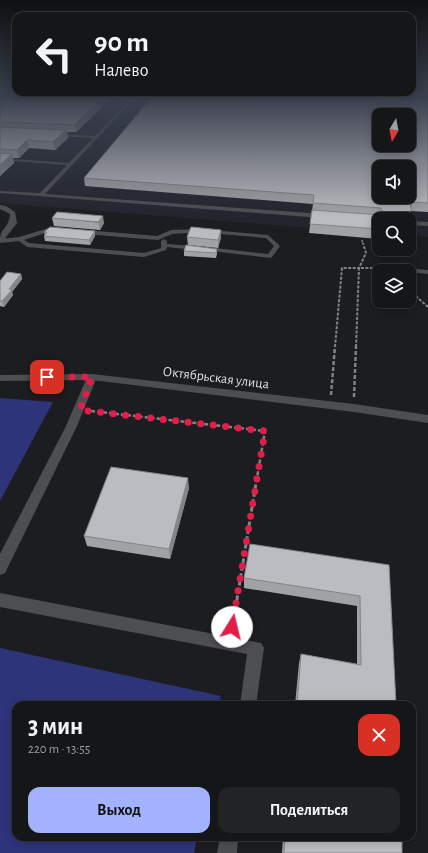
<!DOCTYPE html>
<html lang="ru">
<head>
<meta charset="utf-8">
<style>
  :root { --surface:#151618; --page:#222325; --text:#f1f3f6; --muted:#9d9fa2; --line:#343537; --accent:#a3b2fd }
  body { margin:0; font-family:"Alegreya Sans",sans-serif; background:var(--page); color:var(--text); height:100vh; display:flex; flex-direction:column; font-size:15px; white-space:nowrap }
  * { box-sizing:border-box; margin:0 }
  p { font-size:13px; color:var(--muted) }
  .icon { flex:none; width:22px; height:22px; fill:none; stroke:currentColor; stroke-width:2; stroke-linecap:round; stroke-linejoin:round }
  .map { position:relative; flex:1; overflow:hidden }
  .panel { position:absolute; left:12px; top:701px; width:404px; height:140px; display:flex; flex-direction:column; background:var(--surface); border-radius:12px; box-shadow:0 2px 10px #0003,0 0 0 1px var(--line) }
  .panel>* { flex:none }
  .guide { position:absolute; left:12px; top:12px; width:404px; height:84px; border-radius:12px; box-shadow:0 2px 10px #0003,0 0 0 1px var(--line); background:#151618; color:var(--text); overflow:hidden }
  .needle { width:26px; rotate:190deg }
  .buttons { position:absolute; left:372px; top:108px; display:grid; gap:8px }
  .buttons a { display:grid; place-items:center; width:44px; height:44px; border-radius:8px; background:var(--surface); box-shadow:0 2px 10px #0003,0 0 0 1px var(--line); font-size:20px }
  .pin { position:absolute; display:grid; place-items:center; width:34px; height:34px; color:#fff; margin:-17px; border-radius:8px; box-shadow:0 2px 6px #0006 }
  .me { position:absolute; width:44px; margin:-22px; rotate:9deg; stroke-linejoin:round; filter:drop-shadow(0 0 3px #0008) }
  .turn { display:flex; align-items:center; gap:14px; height:84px; padding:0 16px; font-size:18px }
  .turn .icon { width:52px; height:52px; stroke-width:2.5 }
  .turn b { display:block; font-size:28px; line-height:34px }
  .round { display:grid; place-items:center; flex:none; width:42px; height:42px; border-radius:12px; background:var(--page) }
  .overview { display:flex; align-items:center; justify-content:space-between; height:68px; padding:0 16px }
  h1 { font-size:24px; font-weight:600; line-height:30px }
  .button { display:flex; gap:8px; margin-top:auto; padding:8px 16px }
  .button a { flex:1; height:46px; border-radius:12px; background:var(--accent); color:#111; font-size:16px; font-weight:600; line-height:46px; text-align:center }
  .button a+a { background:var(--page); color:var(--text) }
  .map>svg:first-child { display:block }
  .built { fill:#23252e; fill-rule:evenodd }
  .green { fill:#2d347a }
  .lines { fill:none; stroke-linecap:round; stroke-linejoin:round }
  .path-far3 { stroke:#828386; stroke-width:1.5; stroke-dasharray:2.5 1; stroke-linecap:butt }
  .path-far2 { stroke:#828386; stroke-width:2; stroke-dasharray:3 1.5; stroke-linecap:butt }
  .path-far1 { stroke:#828386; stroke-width:2.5; stroke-dasharray:4 2; stroke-linecap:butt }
  .path { stroke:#828386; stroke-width:3; stroke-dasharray:5 2.5; stroke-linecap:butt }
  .service { fill:#4d4e52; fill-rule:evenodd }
  .minor { fill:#4d4e52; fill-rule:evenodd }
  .secondary { fill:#4d4e52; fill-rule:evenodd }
  .wall { fill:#a1a2a6 }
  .shaded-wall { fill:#838487 }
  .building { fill:#bbbcc1; stroke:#838487; fill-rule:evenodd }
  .route { stroke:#e11d48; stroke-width:7; stroke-dasharray:0 12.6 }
  .labels { text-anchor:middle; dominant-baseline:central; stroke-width:4; stroke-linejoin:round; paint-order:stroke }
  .street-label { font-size:14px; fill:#dddee0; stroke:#1c1d20 }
</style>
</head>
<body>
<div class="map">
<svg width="428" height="853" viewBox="0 0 428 853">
  <rect width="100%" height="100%" fill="#1c1d20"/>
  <path class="built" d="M0,97H428V237L409,235V219H379L310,228L0,203ZM379,115H409V145H379ZM379,167H409V197H379Z"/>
  <path class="green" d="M0,398L53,402L0,501Z
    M0,648L221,696L219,705H16V837H197L194,853H0Z"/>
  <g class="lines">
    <path class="path-far3" d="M362,240L363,244"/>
    <path class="path-far2" d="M409,290L428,307
      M335,347L342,268H359L366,253L363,243
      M356,347L359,268H374"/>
    <path class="path-far1" d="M331,395L335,346
      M354,397L356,346
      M91,411L265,431L257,478"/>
    <path class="path" d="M232,630L257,477"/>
    <path class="service" d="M132,97H136L45,194L322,214L325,216L322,218L0,193V191L40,193L67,165L0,160V158L69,163L93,138L57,136L56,134L95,136Z
      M409,221L428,222V226L409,225Z
      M57,227L60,229L59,230L51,231L24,240L29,243L144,253L161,248V241L164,239L167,241V244L195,246L198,248L195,250L167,247L166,250L144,257L27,247L19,241L0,243V239L19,237L49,228Z
      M200,229L202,230V232L172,234L158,240L85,234L82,232L85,230L157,236L171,230Z
      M211,230L268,235L280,246L272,257L270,258L204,250V248L206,247L268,254L274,246L266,238L209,233V231Z
      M383,266L428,270V274L381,269V267Z"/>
    <path class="minor" d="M0,205L6,206L15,212L17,223L3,241H0C0,227 9,229 10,214L0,209Z
      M92,374L97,377L77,426L5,573L0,575V554L66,426L87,377Z
      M0,593L261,643L264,648L256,705H240L247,654L0,607Z
      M220,837H238L237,853H217Z"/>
    <path class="secondary" d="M92,374L354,404L428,415V423L354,412L92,380L0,381V375Z"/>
  </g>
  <path class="wall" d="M0,97H112L76,132H67L68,138L55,150L29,148L19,158H13L14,163L0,176Z
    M428,97V212L411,211L410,216L414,232L412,242L409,241V219H379V239L309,233L313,204L85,186L84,178Z
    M52,218L104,223L100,230L54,226Z
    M44,232L95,236L90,245L45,241L44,236L45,235Z
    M187,237H221L218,248L188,245Z
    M217,249V254L216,258L184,256V251Z
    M21,274L22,279L12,292L13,295L4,307L0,306V281Z
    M189,488L170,559L87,546L84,536Z
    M389,565L396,705H295L299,663L301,654L357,664V606L244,588V578Z
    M283,837H402V853H282Z"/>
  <path class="shaded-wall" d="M103,97H112L76,132L74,125Z
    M66,130L68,138L55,150L53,142Z
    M27,140L29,148L19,158L17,150Z
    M12,154L14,163L0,176V165Z
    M103,216L104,223L100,230L98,222Z
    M221,230V237L218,248V240Z
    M95,231V236L90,245L89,240Z
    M21,274L22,279L12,292L13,295L4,307L2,301L9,289Z
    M188,478L189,488L170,559L169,549Z"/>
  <path class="building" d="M0,97H103L74,125L0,122Z
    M152,97H428V203L410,202L411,210L410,216L412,217L414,232H409V219H379V229L310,224L312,210L381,215L382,210L381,208L313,203L314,195L84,178ZM379,115H409V145H379ZM379,167H409V197H379Z
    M0,127L66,130L53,142L27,140L17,150L0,149Z
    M0,153L12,154L0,165Z
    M57,212L103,216L98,222L52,218Z
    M50,227L95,231L89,240L44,236L47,232H44Z
    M191,227L221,230L218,240L187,237Z
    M186,245L217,249L216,253L184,251Z
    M7,272L21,274L9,289L12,290L2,301H0V281Z
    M111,467L188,478L169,549L84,536Z
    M250,544L389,565L396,705H297L301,654L361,665L360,596L244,578Z
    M285,837H402V853H284Z"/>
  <linearGradient id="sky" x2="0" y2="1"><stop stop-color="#0f1012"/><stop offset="0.45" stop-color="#3a404e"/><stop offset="1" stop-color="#3a404e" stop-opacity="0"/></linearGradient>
  <rect width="428" height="217" fill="url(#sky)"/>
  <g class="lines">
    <path class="route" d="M47,377H92L80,410L265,431L232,627"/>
  </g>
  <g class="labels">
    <g class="street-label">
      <text transform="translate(216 378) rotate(7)">Октябрьская улица</text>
    </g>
  </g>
</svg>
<div class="buttons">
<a><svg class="needle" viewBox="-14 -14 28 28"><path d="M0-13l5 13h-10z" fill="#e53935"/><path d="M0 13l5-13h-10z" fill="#9d9fa2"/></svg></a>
<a><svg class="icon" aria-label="sound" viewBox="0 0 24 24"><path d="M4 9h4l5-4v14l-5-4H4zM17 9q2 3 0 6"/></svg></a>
<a><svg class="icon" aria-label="search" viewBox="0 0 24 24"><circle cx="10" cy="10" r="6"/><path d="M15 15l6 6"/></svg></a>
<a><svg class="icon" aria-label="layers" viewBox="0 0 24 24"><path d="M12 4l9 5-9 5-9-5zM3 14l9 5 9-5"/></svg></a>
</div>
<div class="pin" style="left:47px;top:377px;background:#d93025"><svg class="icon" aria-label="arrive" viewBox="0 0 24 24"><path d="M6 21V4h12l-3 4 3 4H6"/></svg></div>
<svg class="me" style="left:232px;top:627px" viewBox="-20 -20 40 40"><circle r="19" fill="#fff"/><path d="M0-13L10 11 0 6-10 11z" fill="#e11d48"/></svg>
<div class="guide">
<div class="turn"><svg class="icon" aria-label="left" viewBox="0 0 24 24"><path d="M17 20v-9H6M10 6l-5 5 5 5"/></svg><div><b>90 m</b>Налево</div></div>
</div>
<section class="panel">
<div class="overview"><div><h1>3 мин</h1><p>220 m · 13:55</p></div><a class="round" style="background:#d93025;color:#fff"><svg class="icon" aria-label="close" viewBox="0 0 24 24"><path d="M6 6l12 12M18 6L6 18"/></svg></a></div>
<div class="button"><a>Выход</a><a>Поделиться</a></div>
</section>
</div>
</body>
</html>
